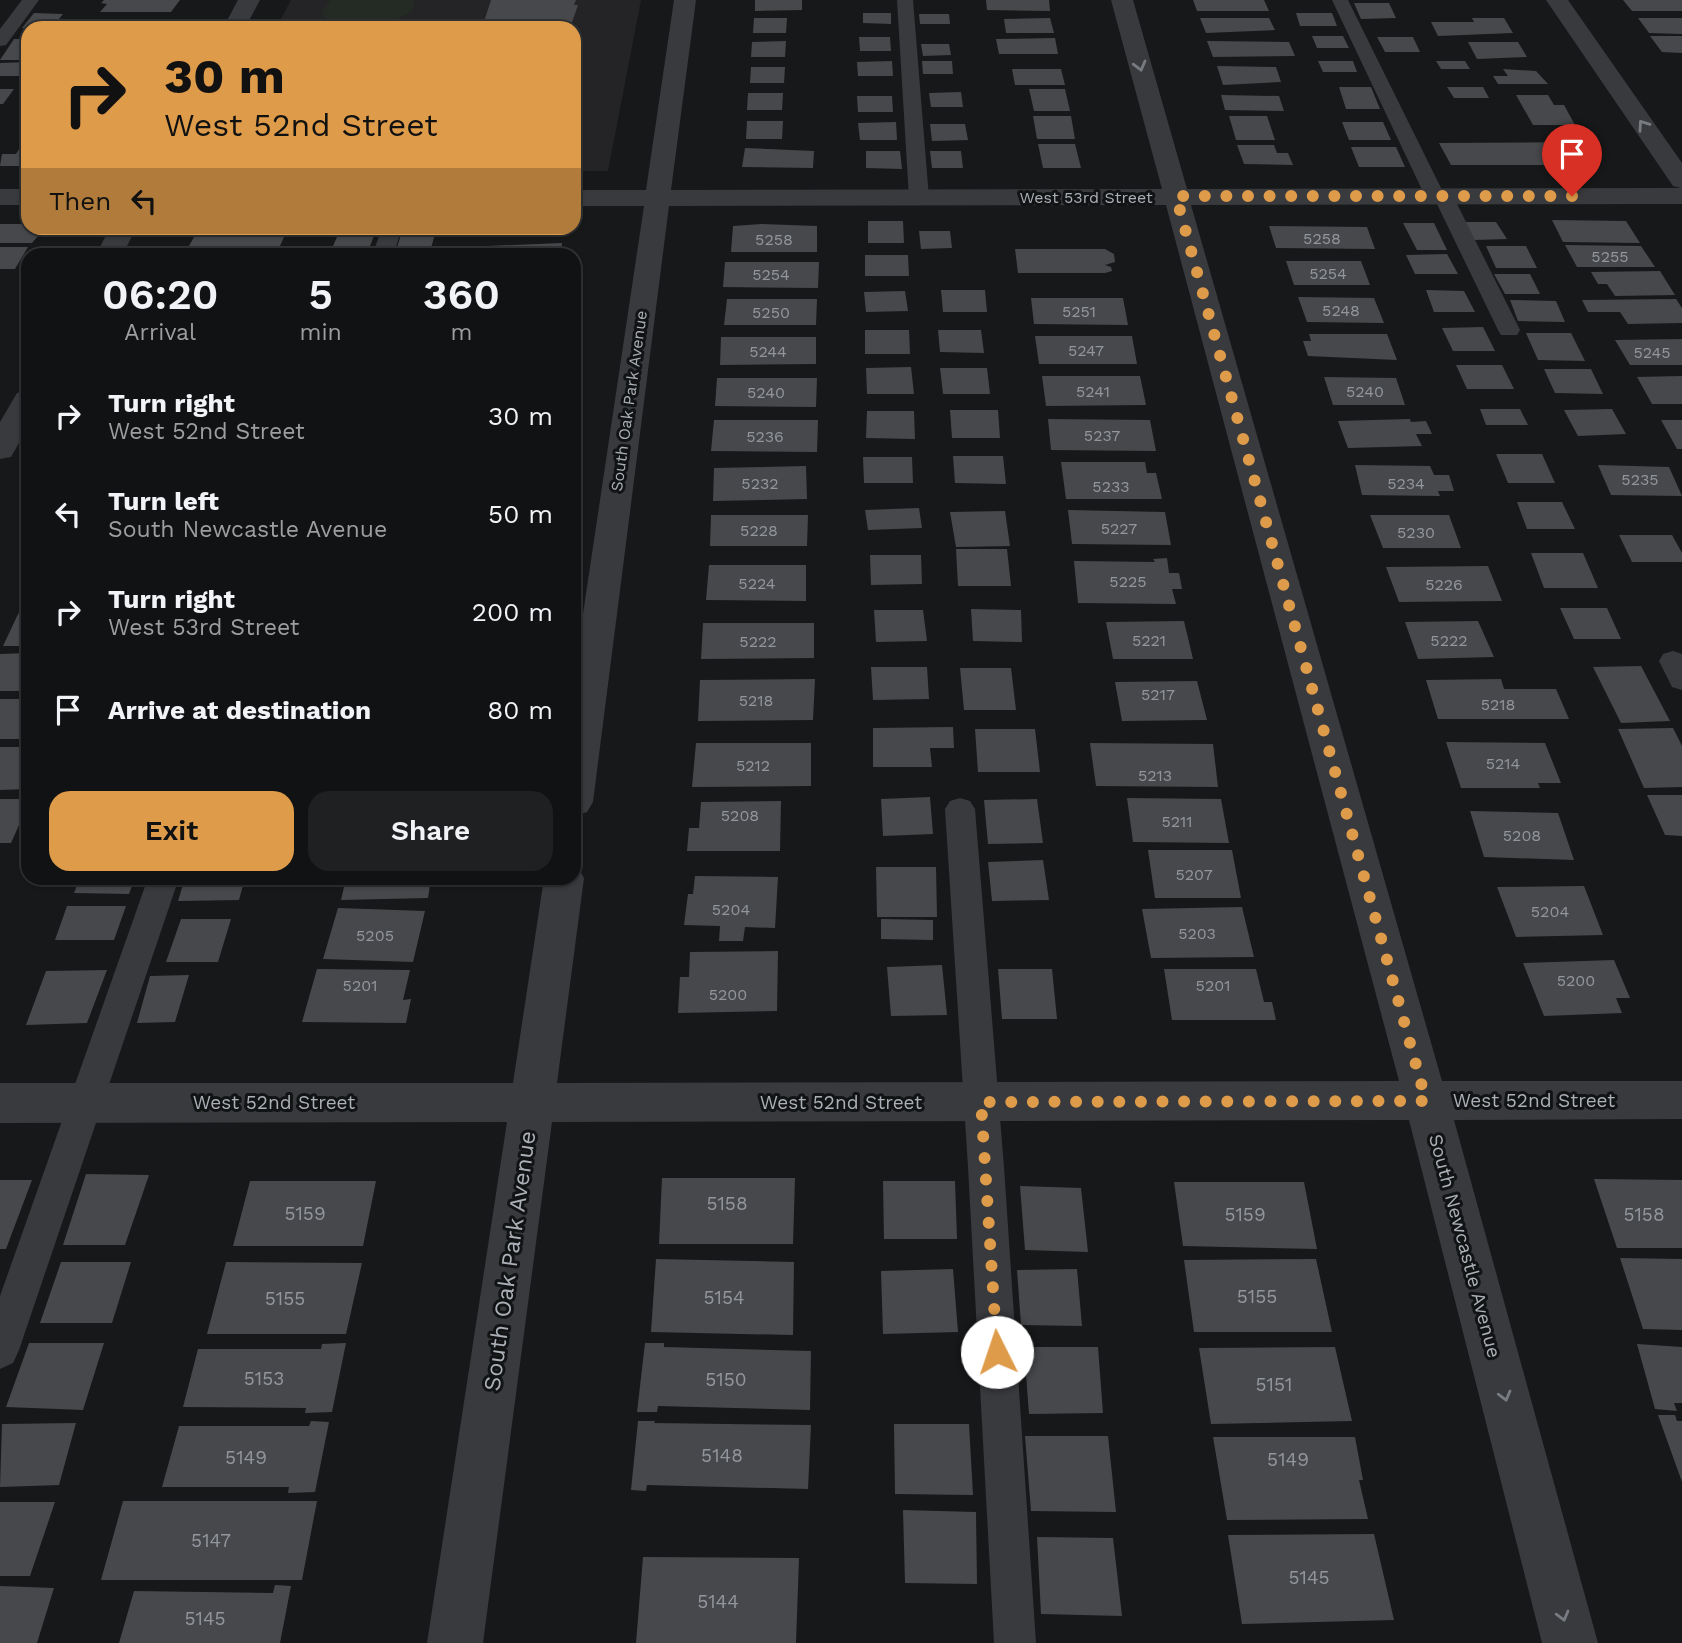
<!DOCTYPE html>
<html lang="en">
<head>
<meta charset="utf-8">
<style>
  :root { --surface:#111213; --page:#1e2021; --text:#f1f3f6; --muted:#9c9ea0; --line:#303233; --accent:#de9b4a }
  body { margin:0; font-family:"Work Sans",sans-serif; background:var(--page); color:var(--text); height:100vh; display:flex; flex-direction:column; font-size:26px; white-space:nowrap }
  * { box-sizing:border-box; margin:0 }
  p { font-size:23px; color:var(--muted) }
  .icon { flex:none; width:38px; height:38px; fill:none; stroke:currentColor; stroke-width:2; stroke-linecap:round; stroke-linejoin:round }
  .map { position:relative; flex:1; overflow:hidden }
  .panel { position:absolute; left:21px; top:248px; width:560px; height:637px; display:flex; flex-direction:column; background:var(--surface); border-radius:21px; box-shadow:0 2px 5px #0004,0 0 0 2px var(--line) }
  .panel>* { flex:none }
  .top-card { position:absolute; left:21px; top:21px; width:560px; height:214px; border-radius:21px; box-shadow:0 2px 5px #0004,0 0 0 2px var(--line); background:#de9b4a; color:#111; overflow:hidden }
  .pin { position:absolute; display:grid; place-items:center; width:60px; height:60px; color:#fff; margin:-72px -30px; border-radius:50% 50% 50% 0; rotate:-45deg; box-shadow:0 0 7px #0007 }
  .pin .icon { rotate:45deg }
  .me { position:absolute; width:77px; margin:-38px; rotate:356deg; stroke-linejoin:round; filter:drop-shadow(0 0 5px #0008) }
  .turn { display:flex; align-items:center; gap:24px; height:147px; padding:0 28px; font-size:32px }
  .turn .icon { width:91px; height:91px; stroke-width:2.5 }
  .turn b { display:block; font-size:49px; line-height:60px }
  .then { display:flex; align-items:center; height:66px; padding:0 28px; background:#0003; gap:14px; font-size:26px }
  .eta { display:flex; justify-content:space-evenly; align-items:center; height:119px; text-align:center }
  .eta b { font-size:42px; font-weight:600; line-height:49px }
  .primary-button { display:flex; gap:14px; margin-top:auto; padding:14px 28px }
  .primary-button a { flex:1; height:80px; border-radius:21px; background:var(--accent); color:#111; font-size:28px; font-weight:600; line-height:80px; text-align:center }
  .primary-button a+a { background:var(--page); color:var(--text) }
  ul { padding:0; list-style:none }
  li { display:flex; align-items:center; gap:21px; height:98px; padding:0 28px }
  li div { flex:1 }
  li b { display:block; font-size:26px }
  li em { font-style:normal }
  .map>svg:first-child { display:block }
  .built { fill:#242426 }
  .green { fill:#242b24 }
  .building { fill:#47484b }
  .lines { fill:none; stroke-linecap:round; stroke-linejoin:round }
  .service { fill:#393a3e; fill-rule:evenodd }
  .minor { fill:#393a3e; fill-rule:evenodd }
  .oneway { stroke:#787b81 }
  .route { stroke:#de9b4a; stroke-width:12; stroke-dasharray:0 21.6 }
  .labels { text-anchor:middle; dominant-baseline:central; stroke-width:6; stroke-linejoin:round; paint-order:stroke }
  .far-street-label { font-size:16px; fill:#abb0b7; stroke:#121314 }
  .number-label { font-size:16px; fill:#92969c }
  .street-label { font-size:19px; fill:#abb0b7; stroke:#121314 }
  .near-number-label { font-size:19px; fill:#92969c }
  .near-street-label { font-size:23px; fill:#abb0b7; stroke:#121314 }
</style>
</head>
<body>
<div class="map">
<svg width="1682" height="1643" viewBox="0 0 1682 1643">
  <rect width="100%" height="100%" fill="#171819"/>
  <path class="built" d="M291,0H641L608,171H574V28H276Z"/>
  <path class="green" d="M331,0H413L414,7C400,27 331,40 322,11Z"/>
  <path class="building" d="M104,0H180L171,12H100L107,4L101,3Z
    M491,0H576L574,5H578L570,28H482Z
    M755,0H802V10L755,11Z
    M986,0H1049L1050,11L987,10Z
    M1193,0H1264L1269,11H1197Z
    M1623,0H1682V11H1632Z
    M1354,3H1389L1396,18L1361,19Z
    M34,13L63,14L52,28H22Z
    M863,13H891V24L863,23Z
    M1296,13H1332L1337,26H1300Z
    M919,14H949L950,24H920Z
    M754,18H787L786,33H753Z
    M1050,18L1054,33H1006L1004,19Z
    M1200,18H1269L1275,30L1206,33Z
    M1472,18H1504L1513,33L1438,36L1431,22H1474Z
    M1638,18H1682V34L1649,33Z
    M95,20H165L157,28H89Z
    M1312,36H1343L1349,48H1317Z
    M1650,36H1682V53L1662,52Z
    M859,37H890L891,51H860Z
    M1377,37H1413L1420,52H1385Z
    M1055,38L1058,54H999L996,39Z
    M14,39H28V60H0Z
    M786,41L785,57H751L752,42Z
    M1207,41L1289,42L1295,56L1213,57Z
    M1468,42H1518L1527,57L1477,59Z
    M921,44H949L951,55L923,56Z
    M892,61L893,76H858L857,62Z
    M922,61H952L953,74H923Z
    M1318,61H1353L1357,72H1323Z
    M1436,61H1465L1470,69H1441Z
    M28,62L21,76H0V63Z
    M1217,66L1276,67L1281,82L1223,85Z
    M751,67H785L784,83H750Z
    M1012,69H1061L1065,85H1015Z
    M1503,69L1536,71L1548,84H1498L1493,76H1508Z
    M1339,87H1371L1380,109H1346Z
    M1447,87H1483L1489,98H1454Z
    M0,89H14L3,104H0Z
    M1029,89H1065L1070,111H1034Z
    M961,92L963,107H931L929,93Z
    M748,93H783L782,110H747Z
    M1221,95L1279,96L1284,111L1225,110Z
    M1516,95H1548L1554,105H1564L1575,125H1533Z
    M857,96H892L893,112H858Z
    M1033,116H1071L1075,139H1037Z
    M1229,116H1267L1275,140H1236Z
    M747,121H783L782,139H746Z
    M896,122L897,140H860L858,123Z
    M1342,122H1383L1391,140H1349Z
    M930,124H965L968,140L932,141Z
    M1587,142L1600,165H1451L1439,143Z
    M1038,144H1075L1081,168H1043Z
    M1237,145H1274L1277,153H1288L1293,165L1244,164Z
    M21,146H28V166H0L2,154H16Z
    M1351,147H1396L1405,167H1359Z
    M745,148L814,151L813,168L742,167Z
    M866,151H900L902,169L866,168Z
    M930,151H961L963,168H932Z
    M1552,220L1626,221L1640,243L1563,242Z
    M868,221H903L904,243H868Z
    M1463,222H1496L1507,239L1474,240Z
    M1403,223H1434L1447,250H1417Z
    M0,224H28V228H45L32,243H0Z
    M761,224L817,226V252H731L733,226Z
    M1269,226L1367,227L1375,249L1276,248Z
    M199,228H288L280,246H189Z
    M341,228H377L370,246H333Z
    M403,228H437L430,251H396Z
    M919,231H950L952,248L921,249Z
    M562,243L561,256H486L487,246Z
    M1565,245L1641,246L1655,267H1577Z
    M1486,246H1526L1537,268H1496Z
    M0,247H28L15,269H0Z
    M364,248L361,256H315L317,249Z
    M1015,249H1105L1114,254L1115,262L1105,265L1111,267L1112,271L1105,273H1018Z
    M1447,254L1458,274H1415L1406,255Z
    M865,255H908L909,276H865Z
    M1286,261H1361L1370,285H1294Z
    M725,262H819L818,288L723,287Z
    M1660,271L1675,295L1615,296L1607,284H1598L1591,272Z
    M1494,274H1530L1540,294H1505Z
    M941,290H985L987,312H943Z
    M1426,290L1464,291L1475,312H1434Z
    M905,291L908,311L866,312L864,292Z
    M1298,297L1374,298L1384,323L1307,322Z
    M1031,298H1123L1128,325L1034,324Z
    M727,299H817L816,325H724Z
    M1676,299L1682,308V323L1628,324L1620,312H1588L1582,300Z
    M1510,300L1556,301L1565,322L1518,321Z
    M1483,327L1495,351H1453L1442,328Z
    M865,330H909L910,354H865Z
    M938,330H981L984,353L940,352Z
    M1526,333H1571L1585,361L1538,360Z
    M1309,334H1387L1397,360L1308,356L1303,341H1311Z
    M1035,336H1132L1137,364H1039Z
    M721,337H816V364L720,365Z
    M1682,339V365H1630L1615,340Z
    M1456,365H1502L1514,389H1467Z
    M911,367L914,394H867L866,368Z
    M940,368H987L990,394H943Z
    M1544,369H1591L1603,394L1555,393Z
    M1042,376H1140L1146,405L1046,406Z
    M1682,376V404H1652L1637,377Z
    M1324,377L1396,378L1405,405H1333Z
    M717,378H817L816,407L715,406Z
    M1480,409H1520L1528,425H1486Z
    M1612,409L1626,434L1578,436L1564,410Z
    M950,410H998L1000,438H952Z
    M867,411H914L915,439L866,438Z
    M1048,419L1150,420L1156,451L1051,450Z
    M1410,419L1411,422L1426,421L1432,434H1416L1422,446L1348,448L1338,421Z
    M714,420H818L817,452L711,451Z
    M1661,420H1682V449H1677Z
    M1496,454H1542L1555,483H1508Z
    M953,456H1003L1006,484L955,483Z
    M863,457H912L913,483H864Z
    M1061,462H1145L1147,473H1156L1162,499H1066Z
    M1355,465L1430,466L1434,475H1449L1454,491H1438L1440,496L1362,495Z
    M1598,465L1669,467L1682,496L1611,495Z
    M806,466L807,499L713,501L714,468Z
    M1517,502H1562L1575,529H1527Z
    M919,508L922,528L868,530L865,510Z
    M1068,510L1165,512L1171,545L1072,544Z
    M1005,511L1010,546L956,547L950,512Z
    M711,515H808L807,546H710Z
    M1370,515H1449L1461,548H1383Z
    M1619,535H1672L1682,553V562H1632Z
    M956,549H1007L1011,586H958Z
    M1531,553H1583L1598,588H1544Z
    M870,555H921L922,584L871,585Z
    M1167,558L1169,573H1179L1182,589H1172L1176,604L1078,603L1074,561L1155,562L1153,559Z
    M709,565H806V601L706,600Z
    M1488,566L1502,601L1399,602L1386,567Z
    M1560,608H1607L1621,639H1574Z
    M971,609L1021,610L1022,642L973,641Z
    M20,610H28V646H3Z
    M874,610H923L927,641L876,642Z
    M1184,621L1193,659H1113L1106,622Z
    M1478,621L1494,657L1418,659L1405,622Z
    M703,623H814V658L701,659Z
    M28,653V691H0V654Z
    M1641,666L1670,721L1621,723L1593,667Z
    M871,667H927L929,699L873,700Z
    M960,668H1011L1016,710H964Z
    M815,679L813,720L698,721L700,680Z
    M1501,679L1504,689H1556L1569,719H1438L1426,680Z
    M1197,681L1207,720L1122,721L1115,682Z
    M0,699H28V739H0Z
    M953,727L954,748H930L932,767H873V728Z
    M1673,728L1682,746V787L1644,788L1618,729Z
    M975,729H1035L1040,772H978Z
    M1446,742L1545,743L1561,783H1538L1540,788H1461Z
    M696,743H811V786L692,787Z
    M1090,743L1213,744L1218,787L1096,786Z
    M0,747H28V789L0,790Z
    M1647,795H1682V836L1665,835Z
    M930,797L933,834L883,836L881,799Z
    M1127,798L1221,799L1229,843L1133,842Z
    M0,799H28V805L11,843H0Z
    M1037,799L1043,843L988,844L984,800Z
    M781,801L780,851H687L689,828H699L701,802Z
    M1470,811L1558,813L1574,860L1484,857Z
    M1148,850H1232L1241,898H1155Z
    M1043,860L1049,900L992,901L988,862Z
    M876,867H936L937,917H877Z
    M695,876L778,877L775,928L745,927L743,941H719L720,926L684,925L688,894H693Z
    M80,878H135L129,894L74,893Z
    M185,878H245L239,900L178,901Z
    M346,878H431L428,898L341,900Z
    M1584,886L1603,935L1516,937L1497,887Z
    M67,906H126L114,940H55Z
    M1242,907L1254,957L1151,958L1142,909Z
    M338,908L425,911L413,962L323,959Z
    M181,919H231L218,962H166Z
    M881,919L933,920V940L881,939Z
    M778,951L777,1011L678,1013L680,977H689L690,952Z
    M1614,960L1630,998H1616L1622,1013L1544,1016L1523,963Z
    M942,965L947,1015L891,1016L887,967Z
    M317,969L410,970L403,1000L411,999L406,1023L302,1022Z
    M998,969H1052L1057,1019H1002Z
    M1164,969H1256L1264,1002H1272L1276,1020H1172Z
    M107,970L87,1023L26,1025L46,971Z
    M189,975L175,1022L137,1023L150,976Z
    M86,1174L149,1175L125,1245H63Z
    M662,1178H795L793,1244H659Z
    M1594,1179L1682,1180V1248H1617Z
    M0,1180H32L6,1249H0Z
    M250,1181H376L363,1246H233Z
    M883,1181H955L957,1239H884Z
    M1174,1182H1304L1317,1249L1183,1246Z
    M1020,1186L1081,1188L1088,1252L1025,1250Z
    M1620,1258L1682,1259V1330L1643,1329Z
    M656,1259L794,1262L793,1335L651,1332Z
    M1316,1259L1332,1332H1194L1184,1260Z
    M61,1262H131L112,1323H40Z
    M226,1262L362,1263L346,1334H207Z
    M953,1269L958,1332L883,1334L881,1271Z
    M1077,1269L1082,1326L1021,1325L1017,1270Z
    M29,1343H104L83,1410L6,1407Z
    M346,1343L332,1412L305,1413L306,1408L183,1407L198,1349H321L322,1344Z
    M645,1343H664V1347L811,1351L810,1410L658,1406L657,1412H637Z
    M1637,1344L1682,1347V1403H1674L1677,1411L1655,1409Z
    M1024,1347H1098L1103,1413L1029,1414Z
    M1335,1347L1352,1421L1211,1424L1199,1348Z
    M1658,1415H1675L1677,1421H1682V1482Z
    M311,1421L329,1422L315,1492L288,1493L289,1487H162L179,1426H309Z
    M638,1421H655L654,1423L811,1425L808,1489L647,1485L646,1491L631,1490Z
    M76,1423L59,1485L0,1487L2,1424Z
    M894,1424H969L973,1495L895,1494Z
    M1025,1436H1108L1116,1512L1031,1511Z
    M1213,1437H1355L1363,1480H1359L1368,1519L1227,1520Z
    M123,1501H317L302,1580H101Z
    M0,1502H55L30,1576H0Z
    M903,1510L976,1512L977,1584L905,1583Z
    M1374,1534L1394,1620L1242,1624L1228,1535Z
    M1037,1537L1113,1538L1122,1616L1041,1614Z
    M643,1557L799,1558L796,1643H636Z
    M275,1585L291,1586L280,1643H119L134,1591L273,1593Z
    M0,1586L54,1588L37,1643H0Z"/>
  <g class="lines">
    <path class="service" d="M22,0H39L6,45L0,46V29Z
      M897,0H913L929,198L926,202H912L909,198Z
      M1332,0H1348L1442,190L1450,192L1453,196L1520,330L1517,335H1501L1498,330L1436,202L1428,200L1425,196Z
      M382,228H402L393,256H372Z
      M1673,651L1682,654V690L1672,687L1659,661L1663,654Z
      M960,798L970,801L975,809L1004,1167L1036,1643H994L968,1167L945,809L950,801Z
      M148,878H179L19,1350L13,1363L0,1369V1296Z"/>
    <path class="minor" d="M238,0H260L245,28H223Z
      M674,0H696L671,190L1162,189L1111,0H1133L1187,189L1681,188L1673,186L1546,0H1568L1682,163V204L1191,205L1442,1081H1682V1119L1454,1120L1598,1643H1542L1409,1120L552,1122L483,1643H427L507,1122L0,1123V1083H513L544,878H574V866L578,867L584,878L557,1083L1399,1081L1166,205L669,206L593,802L587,812L574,816V674L644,206H574V190H646Z
      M0,189H28V205H0Z
      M110,228H136L122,256H95Z
      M28,390V427L11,457L0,459V422L17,393Z"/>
  </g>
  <defs><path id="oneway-chevron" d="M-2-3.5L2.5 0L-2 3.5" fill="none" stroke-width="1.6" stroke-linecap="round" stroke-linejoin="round" transform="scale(1.75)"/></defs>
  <g class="oneway">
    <use href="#oneway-chevron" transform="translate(1140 66) rotate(75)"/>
    <use href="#oneway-chevron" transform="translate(1643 125) rotate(-125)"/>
    <use href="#oneway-chevron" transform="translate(1505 1396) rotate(75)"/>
    <use href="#oneway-chevron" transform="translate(1563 1616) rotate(75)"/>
  </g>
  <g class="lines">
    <path class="route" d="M997,1352L981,1102L1426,1101L1176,196H1572"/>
  </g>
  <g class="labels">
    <g class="far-street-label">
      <text x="1086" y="197">West 53rd Street</text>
      <text transform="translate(629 401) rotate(-82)">South Oak Park Avenue</text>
    </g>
    <g class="number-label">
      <text x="1322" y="238">5258</text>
      <text x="774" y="239">5258</text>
      <text x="1610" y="256">5255</text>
      <text x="1328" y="273">5254</text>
      <text x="771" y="274">5254</text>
      <text x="1341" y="310">5248</text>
      <text x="1079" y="311">5251</text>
      <text x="771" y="312">5250</text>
      <text x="1086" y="350">5247</text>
      <text x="768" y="351">5244</text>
      <text x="1652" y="352">5245</text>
      <text x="1093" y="391">5241</text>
      <text x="1365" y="391">5240</text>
      <text x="766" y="392">5240</text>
      <text x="1102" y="435">5237</text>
      <text x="765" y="436">5236</text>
      <text x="1640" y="479">5235</text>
      <text x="760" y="483">5232</text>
      <text x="1406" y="483">5234</text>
      <text x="1111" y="486">5233</text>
      <text x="1119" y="528">5227</text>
      <text x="759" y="530">5228</text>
      <text x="1416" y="532">5230</text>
      <text x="1128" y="581">5225</text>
      <text x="757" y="583">5224</text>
      <text x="1444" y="584">5226</text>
      <text x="1149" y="640">5221</text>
      <text x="1449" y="640">5222</text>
      <text x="758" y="641">5222</text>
      <text x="1158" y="694">5217</text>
      <text x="756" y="700">5218</text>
      <text x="1498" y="704">5218</text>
      <text x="1503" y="763">5214</text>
      <text x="753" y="765">5212</text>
      <text x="1155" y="775">5213</text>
      <text x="740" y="815">5208</text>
      <text x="1177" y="821">5211</text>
      <text x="1522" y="835">5208</text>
      <text x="1194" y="874">5207</text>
      <text x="731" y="909">5204</text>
      <text x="1550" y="911">5204</text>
      <text x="1197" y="933">5203</text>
      <text x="375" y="935">5205</text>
      <text x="1576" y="980">5200</text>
      <text x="360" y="985">5201</text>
      <text x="1213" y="985">5201</text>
      <text x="728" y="994">5200</text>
    </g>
    <g class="street-label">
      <text x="1534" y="1100">West 52nd Street</text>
      <text x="274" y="1102">West 52nd Street</text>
      <text x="841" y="1102">West 52nd Street</text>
      <text transform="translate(1465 1246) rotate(75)">South Newcastle Avenue</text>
    </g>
    <g class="near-number-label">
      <text x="727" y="1203">5158</text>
      <text x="305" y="1213">5159</text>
      <text x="1245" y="1214">5159</text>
      <text x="1644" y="1214">5158</text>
      <text x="1257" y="1296">5155</text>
      <text x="724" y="1297">5154</text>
      <text x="285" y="1298">5155</text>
      <text x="264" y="1378">5153</text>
      <text x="726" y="1379">5150</text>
      <text x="1274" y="1384">5151</text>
      <text x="722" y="1455">5148</text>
      <text x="246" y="1457">5149</text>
      <text x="1288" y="1459">5149</text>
      <text x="211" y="1540">5147</text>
      <text x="1309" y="1577">5145</text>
      <text x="718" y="1601">5144</text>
      <text x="205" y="1618">5145</text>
    </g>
    <g class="near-street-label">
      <text transform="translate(510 1261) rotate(-82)">South Oak Park Avenue</text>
    </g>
  </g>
</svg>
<div class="pin" style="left:1572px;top:196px;background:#d93025"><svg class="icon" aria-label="arrive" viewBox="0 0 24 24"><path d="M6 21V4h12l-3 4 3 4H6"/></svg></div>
<svg class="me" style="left:997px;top:1352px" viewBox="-20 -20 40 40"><circle r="19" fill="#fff"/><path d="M0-13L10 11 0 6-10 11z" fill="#de9b4a"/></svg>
<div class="top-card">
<div class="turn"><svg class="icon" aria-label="right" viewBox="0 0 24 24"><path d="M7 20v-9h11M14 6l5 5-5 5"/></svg><div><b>30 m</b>West 52nd Street</div></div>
<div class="then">Then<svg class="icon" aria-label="left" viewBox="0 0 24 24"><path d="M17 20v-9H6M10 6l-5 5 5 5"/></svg></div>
</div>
<section class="panel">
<div class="eta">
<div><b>06:20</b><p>Arrival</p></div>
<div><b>5</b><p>min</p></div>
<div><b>360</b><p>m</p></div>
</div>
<ul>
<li><svg class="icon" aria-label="right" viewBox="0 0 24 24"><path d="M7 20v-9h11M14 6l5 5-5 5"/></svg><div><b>Turn right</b><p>West 52nd Street</p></div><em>30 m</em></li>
<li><svg class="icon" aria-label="left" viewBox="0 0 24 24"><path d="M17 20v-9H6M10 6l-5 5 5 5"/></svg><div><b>Turn left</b><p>South Newcastle Avenue</p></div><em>50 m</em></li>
<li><svg class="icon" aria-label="right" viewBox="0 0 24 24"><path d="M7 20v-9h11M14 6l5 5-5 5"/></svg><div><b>Turn right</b><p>West 53rd Street</p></div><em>200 m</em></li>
<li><svg class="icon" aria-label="arrive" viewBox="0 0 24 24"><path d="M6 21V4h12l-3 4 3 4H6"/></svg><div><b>Arrive at destination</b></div><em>80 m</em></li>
</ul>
<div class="primary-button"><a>Exit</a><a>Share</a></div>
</section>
</div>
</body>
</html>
